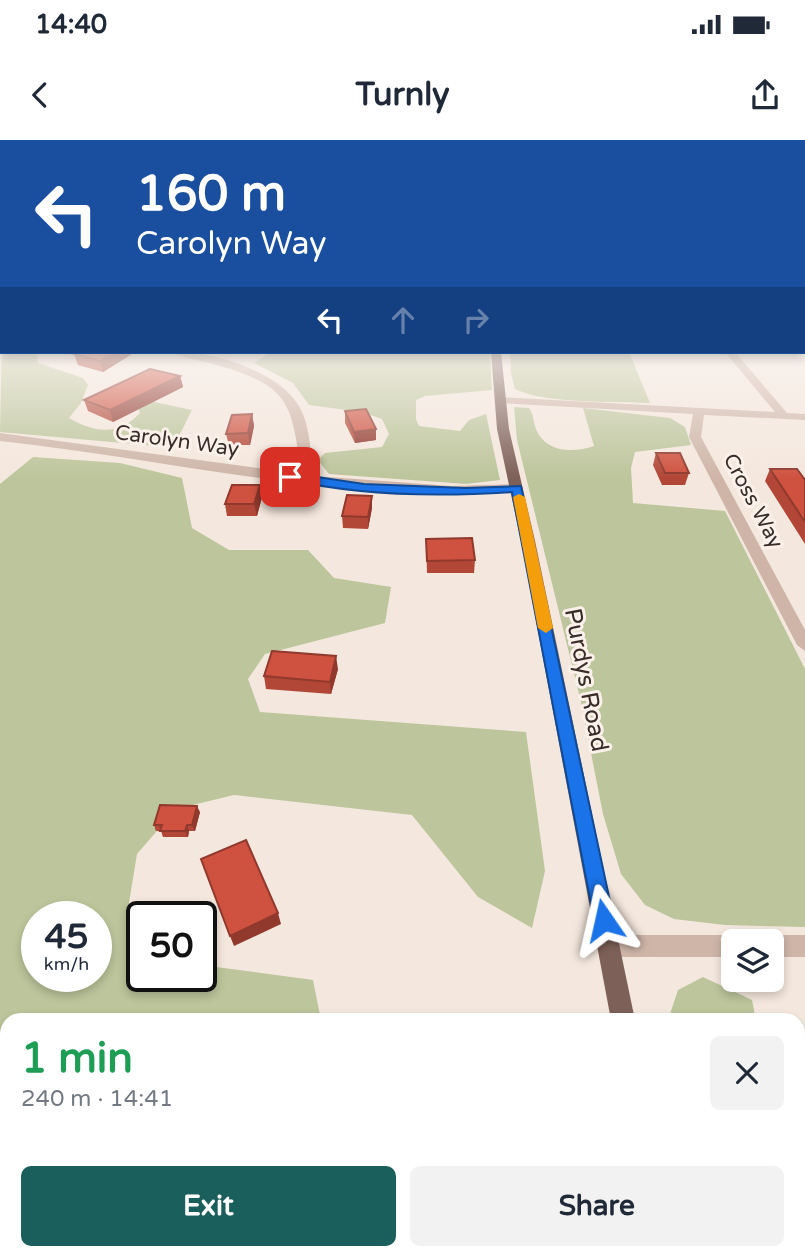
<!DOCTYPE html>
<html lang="en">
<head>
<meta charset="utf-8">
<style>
  :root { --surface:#fff; --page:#f2f2f3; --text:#1f2937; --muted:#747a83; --accent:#1a5f5b }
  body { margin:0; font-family:"Varela Round",sans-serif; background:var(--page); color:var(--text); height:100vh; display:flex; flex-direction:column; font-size:26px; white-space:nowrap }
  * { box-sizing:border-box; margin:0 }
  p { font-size:23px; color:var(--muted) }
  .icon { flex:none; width:38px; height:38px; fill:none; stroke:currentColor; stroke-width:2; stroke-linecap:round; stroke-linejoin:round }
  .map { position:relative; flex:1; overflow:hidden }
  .sheet { position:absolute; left:0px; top:873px; width:805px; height:247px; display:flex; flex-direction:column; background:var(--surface); border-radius:21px 21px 0 0; box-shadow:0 4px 10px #0003 }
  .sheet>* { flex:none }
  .hud { position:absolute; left:0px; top:0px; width:805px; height:214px; box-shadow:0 4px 10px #0003; background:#1a4fa0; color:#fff; overflow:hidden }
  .tools { position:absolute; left:721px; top:789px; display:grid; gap:14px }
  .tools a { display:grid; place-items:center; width:63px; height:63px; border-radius:10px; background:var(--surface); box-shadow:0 4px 10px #0003; font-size:35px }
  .speed { position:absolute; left:21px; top:761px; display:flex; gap:14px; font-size:35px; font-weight:700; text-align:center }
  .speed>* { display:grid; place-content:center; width:91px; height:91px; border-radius:50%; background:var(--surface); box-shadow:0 4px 10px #0003; line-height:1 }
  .speed small { font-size:18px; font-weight:400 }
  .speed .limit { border:4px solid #111; border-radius:10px; background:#fff; color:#111 }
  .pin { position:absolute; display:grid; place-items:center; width:60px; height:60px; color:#fff; margin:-30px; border-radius:14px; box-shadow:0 4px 10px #0006 }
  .me { position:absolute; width:77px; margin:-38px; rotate:349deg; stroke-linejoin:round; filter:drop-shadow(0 0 5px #0008) }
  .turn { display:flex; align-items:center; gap:24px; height:147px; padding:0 21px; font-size:32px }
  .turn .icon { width:91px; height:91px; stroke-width:2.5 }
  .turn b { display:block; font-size:49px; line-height:60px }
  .lanes { display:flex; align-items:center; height:66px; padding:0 21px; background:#0003; justify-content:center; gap:35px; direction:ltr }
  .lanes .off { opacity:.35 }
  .round { display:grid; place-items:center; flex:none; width:74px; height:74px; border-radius:10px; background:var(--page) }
  .headline { display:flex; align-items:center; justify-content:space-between; height:119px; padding:0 21px }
  h1 { font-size:42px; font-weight:700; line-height:52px; color:#1e9e55 }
  .cta { display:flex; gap:14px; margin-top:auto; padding:14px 21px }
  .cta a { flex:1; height:80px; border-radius:10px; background:var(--accent); color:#fff; font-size:28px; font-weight:700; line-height:80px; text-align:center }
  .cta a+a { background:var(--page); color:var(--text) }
  .status { display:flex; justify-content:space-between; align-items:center; height:49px; padding:0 35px; background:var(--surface); direction:ltr }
  .status svg { height:19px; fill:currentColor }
  header { display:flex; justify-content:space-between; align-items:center; height:91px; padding:0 21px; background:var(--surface); font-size:32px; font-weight:700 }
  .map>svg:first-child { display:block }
  .green { fill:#bcc59b; fill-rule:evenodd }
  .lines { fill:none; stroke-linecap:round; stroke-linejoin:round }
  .minor { fill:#ceb5a8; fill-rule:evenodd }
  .major { fill:#7d6058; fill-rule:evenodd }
  .wall { fill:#b24737 }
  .shaded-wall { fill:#91392d }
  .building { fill:#cf5240; stroke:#91392d; stroke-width:2 }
  .route { fill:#1a73e8; stroke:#114b97; stroke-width:2 }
  .slow { fill:#f59e0b }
  .labels { text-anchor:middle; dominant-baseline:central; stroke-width:6; stroke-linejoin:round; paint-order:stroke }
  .far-street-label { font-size:21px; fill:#3a2c28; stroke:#fbf1ea }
  .street-label { font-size:24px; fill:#3a2c28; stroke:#fbf1ea }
</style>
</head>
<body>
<div class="status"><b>14:40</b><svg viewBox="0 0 49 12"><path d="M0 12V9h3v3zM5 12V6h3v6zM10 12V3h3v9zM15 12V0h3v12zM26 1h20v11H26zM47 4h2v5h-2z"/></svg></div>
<header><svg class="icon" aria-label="back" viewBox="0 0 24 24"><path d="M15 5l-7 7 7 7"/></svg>Turnly<svg class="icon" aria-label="share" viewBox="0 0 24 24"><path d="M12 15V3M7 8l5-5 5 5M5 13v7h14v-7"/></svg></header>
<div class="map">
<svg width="805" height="1119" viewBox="0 0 805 1119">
  <rect width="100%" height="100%" fill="#f4e7dd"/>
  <path class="green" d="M2,192V212H41L37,216L38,223L83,238L88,245L81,263L69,278C95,293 119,296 140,273L137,264L145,260L192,270L176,302L156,306L0,292Z
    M270,212H490L492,250L425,256L416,260V279L419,286L460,291L469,280L486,274L500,340L466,344L329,334L318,320L325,313L382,307L389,294L382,279L362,272L309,265L293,243L254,223Z
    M510,212H629L650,263C615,261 544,264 515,249L511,233Z
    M514,267L529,268C534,275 533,281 536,289C546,313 573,313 594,306L583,268L670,278L685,287L691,305L635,312L631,328L633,363L725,371L805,529V787L725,785L674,779L645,765L621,734L603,674L581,562L517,300Z
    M33,317L120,323L182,338L192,388L229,410H308L334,438L391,447L385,483L265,514L248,539L260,572L526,592L545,731L532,788L478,757L412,675L234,655L176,669L137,714L126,781L142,797V836H201V825L313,840L321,880H7V1113H298L318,1119H0V344ZM37,777H96V836H37Z
    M703,837L752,860L756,880H668L678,850Z
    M798,989L805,994V1119H711L709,1113H798Z"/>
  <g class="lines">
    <path class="minor" d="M803,197H805V203H803Z
      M172,212C210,210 282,232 300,268C311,288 310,314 314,336L452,346L517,344L523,348L517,352C474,353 432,354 390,351C259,344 130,315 0,301V293L301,334C292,261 289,245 213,224C201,220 183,219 172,212Z
      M725,212H735L787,273L805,274V280L704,275L701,297L805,490V511L797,505L689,297L693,274L499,263L494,260L499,257L775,272Z
      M609,795H733L743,802H733V817H609L601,814L598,806L601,798Z
      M772,795H805V817H772V802H762Z"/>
    <path class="major" d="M491,212H501L509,289L535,401L635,880H611L521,401L497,289Z
      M652,1113H682L684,1119H654Z"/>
  </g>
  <path class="wall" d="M78,212H135L103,232L78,225L74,214Z
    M180,236L183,247L113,282L88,271L84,260Z
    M345,271L376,300L355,303L345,283Z
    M252,274L254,286L250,305H229L226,294Z
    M656,313L689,333L685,345H662L653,325Z
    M770,329L805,340V404L765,341Z
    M260,345L262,357L257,376H227L225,364Z
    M372,368L368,389L343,388L342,376Z
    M426,399L475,420L474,433H427Z
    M338,529L331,554L266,549L264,536Z
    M200,672L195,691H189L188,697H163L161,691H156L154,685Z"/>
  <path class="shaded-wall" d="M115,212H135L103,232L100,221Z
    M180,236L183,247L113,282L110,270Z
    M252,274L254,286L250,305L248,293Z
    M376,289V300L355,303L354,292Z
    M260,345L262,357L257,376L254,364Z
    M372,356V368L368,389V377Z
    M336,516L338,529L331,554L330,542Z
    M197,666L200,672L195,691L192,685Z
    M187,685L189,691L188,697L185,691Z
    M278,773L281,784L234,806L230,796Z"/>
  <path class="building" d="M78,212H115L100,221L74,214Z
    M150,229L180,236L110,270L84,260Z
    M366,269L376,289L354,292L345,271Z
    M252,274L248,293L226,294L232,275Z
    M656,313H680L689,333H665Z
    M770,329H797L805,340V382Z
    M232,345H260L254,364H225Z
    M347,355L372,356L368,377L342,376Z
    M472,398L475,420L427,421L426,399Z
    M272,511L336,516L330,542L264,536Z
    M160,665L197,666L192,685H187L185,691H160L162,685H154Z
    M246,700L278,773L230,796L201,719Z"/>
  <linearGradient id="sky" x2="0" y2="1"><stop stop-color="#7bb4d1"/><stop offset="0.54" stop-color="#faf4f0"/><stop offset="1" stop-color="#faf4f0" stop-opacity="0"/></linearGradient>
  <rect width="805" height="338" fill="url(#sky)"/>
  <path class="route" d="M290,333L364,344L465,348L521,346L614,780L611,787L604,790L597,787L594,780L512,352C438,357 359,356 286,339L284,337Z"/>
  <path class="slow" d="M519,354L525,357L553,488L546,493L538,488L513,357Z"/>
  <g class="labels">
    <g class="far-street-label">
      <text transform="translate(177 301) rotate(8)">Carolyn Way</text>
      <text transform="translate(753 361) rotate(62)">Cross Way</text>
    </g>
    <g class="street-label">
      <text transform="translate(586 540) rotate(79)">Purdys Road</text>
    </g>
  </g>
</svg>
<div class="tools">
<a><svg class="icon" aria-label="layers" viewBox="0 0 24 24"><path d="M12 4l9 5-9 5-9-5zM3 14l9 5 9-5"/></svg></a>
</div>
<div class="speed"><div>45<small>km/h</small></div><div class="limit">50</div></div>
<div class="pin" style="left:290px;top:337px;background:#d93025"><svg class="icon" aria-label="arrive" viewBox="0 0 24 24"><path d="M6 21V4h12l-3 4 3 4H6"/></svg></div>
<svg class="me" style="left:604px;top:780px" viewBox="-20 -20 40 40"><path d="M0-17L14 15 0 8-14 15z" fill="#1a73e8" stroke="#fff" stroke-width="4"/></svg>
<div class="hud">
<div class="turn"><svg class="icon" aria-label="left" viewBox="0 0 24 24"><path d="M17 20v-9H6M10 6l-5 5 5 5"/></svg><div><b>160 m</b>Carolyn Way</div></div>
<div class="lanes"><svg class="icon" aria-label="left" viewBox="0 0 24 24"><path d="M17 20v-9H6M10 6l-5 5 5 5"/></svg><svg class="icon off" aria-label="ahead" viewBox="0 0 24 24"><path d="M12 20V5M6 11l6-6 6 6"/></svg><svg class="icon off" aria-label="right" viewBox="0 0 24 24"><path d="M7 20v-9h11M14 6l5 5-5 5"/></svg></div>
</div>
<section class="sheet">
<div class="headline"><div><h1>1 min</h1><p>240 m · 14:41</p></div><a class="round"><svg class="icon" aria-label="close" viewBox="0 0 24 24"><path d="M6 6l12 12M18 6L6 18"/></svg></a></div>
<div class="cta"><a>Exit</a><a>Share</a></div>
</section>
</div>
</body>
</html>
